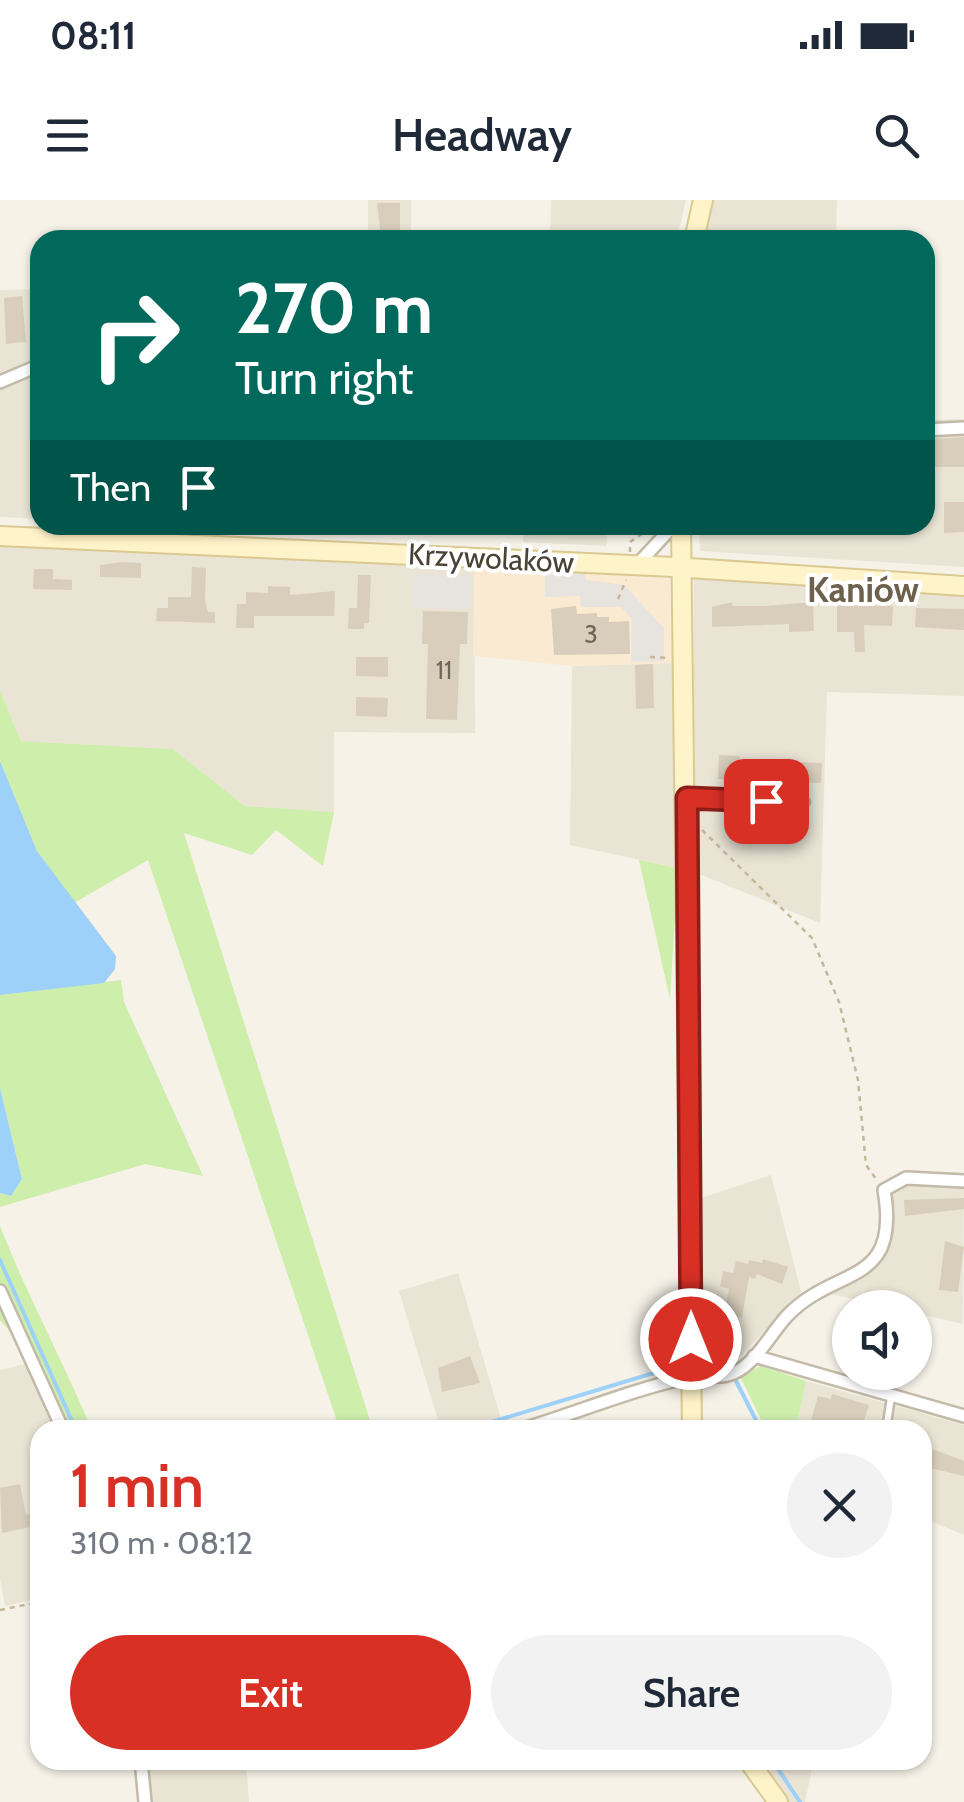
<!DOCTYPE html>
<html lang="en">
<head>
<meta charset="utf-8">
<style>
  :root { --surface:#fff; --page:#f2f2f3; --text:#1f2937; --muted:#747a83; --accent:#d93025 }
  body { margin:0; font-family:Cabin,sans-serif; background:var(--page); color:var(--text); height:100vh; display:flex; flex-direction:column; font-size:38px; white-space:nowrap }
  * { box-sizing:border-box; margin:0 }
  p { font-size:32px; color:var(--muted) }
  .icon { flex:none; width:55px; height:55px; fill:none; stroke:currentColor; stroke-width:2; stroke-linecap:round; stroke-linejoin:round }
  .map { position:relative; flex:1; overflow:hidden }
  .details { position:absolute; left:30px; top:1220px; width:902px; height:350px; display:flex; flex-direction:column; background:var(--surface); border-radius:30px; box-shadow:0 2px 8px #0004 }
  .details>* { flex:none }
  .top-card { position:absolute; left:30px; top:30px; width:905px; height:305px; border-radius:30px; box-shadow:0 2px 8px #0004; background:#00695c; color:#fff; overflow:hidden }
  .tools { position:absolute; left:832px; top:1090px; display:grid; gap:20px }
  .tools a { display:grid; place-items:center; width:100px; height:100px; border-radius:50%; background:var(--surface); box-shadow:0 2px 8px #0004; font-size:50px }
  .pin { position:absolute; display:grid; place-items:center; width:85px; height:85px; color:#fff; margin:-42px; border-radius:20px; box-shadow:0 5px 15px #0006 }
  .me { position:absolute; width:110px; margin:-55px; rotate:0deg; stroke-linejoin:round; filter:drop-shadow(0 0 8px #0008) }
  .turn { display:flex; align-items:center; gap:35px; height:210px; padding:0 40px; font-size:45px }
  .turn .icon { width:130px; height:130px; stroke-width:2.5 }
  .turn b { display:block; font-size:70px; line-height:85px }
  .then { display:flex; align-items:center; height:95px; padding:0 40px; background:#0003; gap:20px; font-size:38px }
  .round { display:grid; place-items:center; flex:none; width:105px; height:105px; border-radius:52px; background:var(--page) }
  .head { display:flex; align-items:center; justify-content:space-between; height:170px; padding:0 40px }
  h1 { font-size:60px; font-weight:600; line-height:75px; color:var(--accent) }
  .action { display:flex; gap:20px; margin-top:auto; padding:20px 40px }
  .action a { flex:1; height:115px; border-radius:60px; background:var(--accent); color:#fff; font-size:40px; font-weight:600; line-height:115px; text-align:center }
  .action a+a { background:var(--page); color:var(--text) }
  .status { display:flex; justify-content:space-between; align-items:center; height:70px; padding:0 50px; background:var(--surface); direction:ltr }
  .status svg { height:28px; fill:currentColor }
  header { display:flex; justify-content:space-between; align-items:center; height:130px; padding:0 40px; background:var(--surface); font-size:45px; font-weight:600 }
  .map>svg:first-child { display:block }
  .residential { fill:#eae4d5 }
  .commercial { fill:#faead1 }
  .green { fill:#ceeeac }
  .parking { fill:#e7e4e0 }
  .water { fill:#9ed1f9 }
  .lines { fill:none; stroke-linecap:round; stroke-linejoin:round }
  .stream { stroke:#9ed1f9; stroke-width:4 }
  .building { fill:#d9cebc }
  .lane-casing { stroke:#c3baa9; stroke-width:11 }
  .street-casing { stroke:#c3baa9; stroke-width:16 }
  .secondary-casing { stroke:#daca92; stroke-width:22 }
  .path { stroke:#c6b799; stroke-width:2.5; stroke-dasharray:5 5; stroke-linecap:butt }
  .lane { stroke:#fff; stroke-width:6 }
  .street { stroke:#fff; stroke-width:11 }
  .secondary { stroke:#fff4c9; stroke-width:18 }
  .route-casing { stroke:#8d1f18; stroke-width:25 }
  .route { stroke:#d93025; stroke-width:18 }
  .labels { text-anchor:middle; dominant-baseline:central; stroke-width:8; stroke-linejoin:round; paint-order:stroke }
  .number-label { font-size:25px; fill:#6e6657 }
  .street-label { font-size:30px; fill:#4a4335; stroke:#fff }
  .quarter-label { font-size:35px; font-weight:bold; fill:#6e614b; stroke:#fff }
</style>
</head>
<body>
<div class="status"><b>08:11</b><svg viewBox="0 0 49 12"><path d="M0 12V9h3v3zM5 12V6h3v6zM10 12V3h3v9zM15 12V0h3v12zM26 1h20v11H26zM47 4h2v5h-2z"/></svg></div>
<header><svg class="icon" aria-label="menu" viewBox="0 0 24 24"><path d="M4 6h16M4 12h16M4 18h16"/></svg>Headway<svg class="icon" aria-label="search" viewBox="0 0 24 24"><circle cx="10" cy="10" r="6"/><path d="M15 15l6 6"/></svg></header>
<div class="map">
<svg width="964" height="1602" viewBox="0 0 964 1602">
  <rect width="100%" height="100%" fill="#f6f2e8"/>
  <path class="residential" d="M368,0H411V40H368Z
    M551,0H686L678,34L550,37Z
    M712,0H837L836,35L808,40H705Z
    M40,89V160L0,178V90Z
    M40,168V319L0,317V186Z
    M964,219V367L700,351L699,325H925V220Z
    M523,325H606L607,346L523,342Z
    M0,343L474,367L475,533L334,532V612L245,606L173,549L21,541L0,491Z
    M694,378L964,393V496L827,492L820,723L694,672Z
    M675,463L678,668L570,645L572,466Z
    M771,975L803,1099L787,1108L728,1169L697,1172L695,1000Z
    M951,983L964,988L963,1124L915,1113V1108L889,1107L831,1094L869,1073L886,1050L894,1024L889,994L906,984Z
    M458,1073L504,1229L502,1230H441L399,1091Z
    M26,1164L59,1230H40V1398L5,1406L0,1379V1170Z
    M806,1181L964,1225V1335L923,1318L922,1230H796Z
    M147,1560H246L249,1602H150Z
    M759,1560H814L805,1602H789Z"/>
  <path class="commercial" d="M474,367L670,377L675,463L572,466L473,456Z"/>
  <path class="green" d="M0,491L21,541L173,549L245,606L334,612L323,666L276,630L252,655L184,633L373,1230H340L148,660L74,703L37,651L0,561Z
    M639,660L678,668L670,799Z
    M121,780L124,802L203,976L145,964L0,1007V993L11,996L22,979L0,888V795Z
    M0,1026C27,1095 63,1161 92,1230H68L35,1159L0,1120Z
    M761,1166L806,1181L796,1230H766L740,1176Z"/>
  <path class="parking" d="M545,371L585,372L586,380L624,385L664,428V461L631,462L632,419L621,407H581L580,396L545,397Z
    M413,374L471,376L470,409L412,408Z"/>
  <path class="water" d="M0,561L37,651L116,756L115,769L104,783L0,795Z
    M0,888L22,979L11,996L0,993Z"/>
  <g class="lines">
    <path class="stream" d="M0,1060L76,1230
      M699,1165L718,1171
      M735,1179L761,1230
      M465,1230L677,1166
      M772,1560L800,1602"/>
  </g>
  <path class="building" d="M377,3H400V36L381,37Z
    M22,96L26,142L6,144L4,98Z
    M964,237V267H926L925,255H935L934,239Z
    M944,302H964V332L944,333Z
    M123,362L141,363V378L100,377V365Z
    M192,367L206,368L205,400L208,412H215V423L156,421L157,408H168V397H191Z
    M34,369H53V379L72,380V390L33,389Z
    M358,375H371L369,423H364V429H348L349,408H357Z
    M268,386L290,387V395L335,391L334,416H254V428H236L237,404H246V392L268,393Z
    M732,402V406H765L813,402L814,431L789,432V424L712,427V407Z
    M837,405L893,406L892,426L864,425L865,452H855L854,432H837Z
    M576,406L577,414L597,413V417H609V422L629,421L630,454L554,455L551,409Z
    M916,408L964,409V430L915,427Z
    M423,411L468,412L467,444H460L457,520L426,519L428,444H422Z
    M356,457H388V477L356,476Z
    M653,464L654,508L636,509L635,465Z
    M356,497L388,498L387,517L356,516Z
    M719,555L740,556L739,580L718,579Z
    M792,562L822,563L821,583L791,582Z
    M964,998V1009L905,1016L904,1000Z
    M945,1041L964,1047L958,1092L939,1090Z
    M763,1059L788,1067L782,1084L757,1074L755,1079L749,1077L742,1118L724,1114L729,1089L720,1086L723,1071L733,1073L736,1061L748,1064L749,1060L762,1063Z
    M470,1156L480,1183L442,1192L438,1168Z
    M832,1194L869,1205L861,1230H814L816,1222L811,1220L818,1196L831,1199Z
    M922,1245L964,1261V1276L922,1266Z
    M20,1284L26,1315L40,1312V1325L2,1333L0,1288Z"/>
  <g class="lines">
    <g class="lane-casing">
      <path id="lane" d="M688,598L806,602
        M886,1230L891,1197"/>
    </g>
    <g class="street-casing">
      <path id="street" d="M572,40H660
        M0,182L40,165
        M925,230L964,228
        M637,365L674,325
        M0,1091L63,1230
        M754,1156L964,1216
        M520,1230C576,1213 633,1189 690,1177C702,1175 716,1178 728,1175C754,1168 770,1134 787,1116C835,1065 901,1088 884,990L906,978L964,981
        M141,1560L145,1602"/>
    </g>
    <g class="secondary-casing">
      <path id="secondary" d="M694,40L703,0
        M681,325L692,1230
        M0,336L674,367L964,386
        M748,1560L778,1602"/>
    </g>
    <path class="path" d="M630,352V342L655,325
      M618,399L626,380
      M650,457L668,458
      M702,630L812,738L839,802L858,880L866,965L876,979
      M0,1410L40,1402"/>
    <use href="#lane" class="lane"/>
    <use href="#street" class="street"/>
    <use href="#secondary" class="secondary"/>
  </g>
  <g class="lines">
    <g class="route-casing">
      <path id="route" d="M691,1139L687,598L766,601"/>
    </g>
    <use href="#route" class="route"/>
  </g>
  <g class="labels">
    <g class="number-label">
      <text x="591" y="434">3</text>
      <text x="444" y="470">11</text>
    </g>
    <g class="street-label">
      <text transform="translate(491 358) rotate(3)">Krzywolaków</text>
    </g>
    <g class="quarter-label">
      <text x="863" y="389">Kaniów</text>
    </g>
  </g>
</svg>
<div class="tools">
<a><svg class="icon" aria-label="sound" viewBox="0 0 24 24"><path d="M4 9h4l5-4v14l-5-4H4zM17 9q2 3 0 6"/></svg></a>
</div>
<div class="pin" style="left:766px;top:601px;background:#d93025"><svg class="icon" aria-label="arrive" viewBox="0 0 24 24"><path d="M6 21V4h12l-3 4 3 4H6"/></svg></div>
<svg class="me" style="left:691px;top:1139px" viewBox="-20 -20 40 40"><circle r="17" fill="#d93025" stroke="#fff" stroke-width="3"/><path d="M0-11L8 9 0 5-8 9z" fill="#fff"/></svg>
<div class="top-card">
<div class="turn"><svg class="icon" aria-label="right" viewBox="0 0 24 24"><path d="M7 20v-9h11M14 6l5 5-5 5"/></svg><div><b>270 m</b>Turn right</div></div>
<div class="then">Then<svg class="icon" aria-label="arrive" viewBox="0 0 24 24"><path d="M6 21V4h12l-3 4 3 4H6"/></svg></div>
</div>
<section class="details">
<div class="head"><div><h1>1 min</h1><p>310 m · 08:12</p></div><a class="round"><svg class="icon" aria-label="close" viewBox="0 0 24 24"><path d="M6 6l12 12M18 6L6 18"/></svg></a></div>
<div class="action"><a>Exit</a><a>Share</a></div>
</section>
</div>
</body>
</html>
